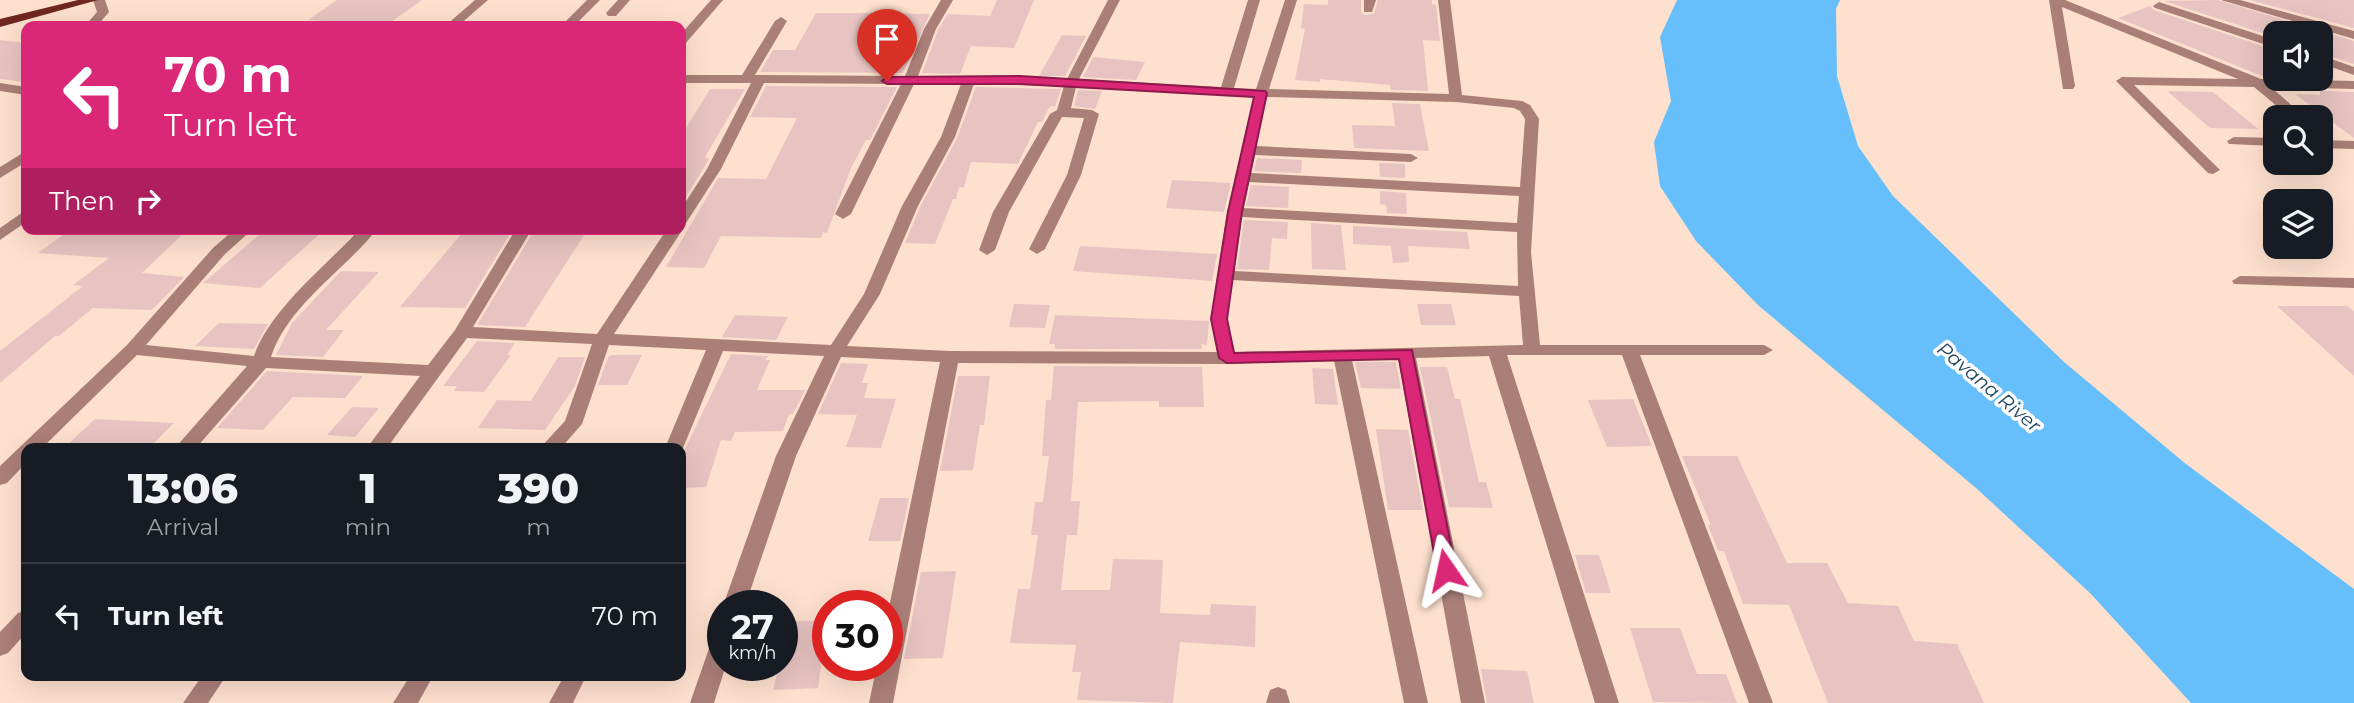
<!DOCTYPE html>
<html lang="en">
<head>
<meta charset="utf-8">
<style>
  :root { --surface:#171b24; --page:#242831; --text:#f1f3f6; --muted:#9ea1a6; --line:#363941 }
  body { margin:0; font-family:Montserrat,sans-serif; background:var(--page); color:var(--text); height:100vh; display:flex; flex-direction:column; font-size:26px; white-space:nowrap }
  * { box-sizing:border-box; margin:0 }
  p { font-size:23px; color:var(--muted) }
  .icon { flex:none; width:38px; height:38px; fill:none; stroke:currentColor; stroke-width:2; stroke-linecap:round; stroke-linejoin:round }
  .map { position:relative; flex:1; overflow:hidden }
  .panel { position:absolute; left:21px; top:443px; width:665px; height:238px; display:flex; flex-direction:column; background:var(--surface); border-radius:14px; box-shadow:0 7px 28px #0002 }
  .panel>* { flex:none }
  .top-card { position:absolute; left:21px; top:21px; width:665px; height:214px; border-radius:14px; box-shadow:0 7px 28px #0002; background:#db2777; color:#fff; overflow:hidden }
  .tools { position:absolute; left:2263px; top:21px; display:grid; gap:14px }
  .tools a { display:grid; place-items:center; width:70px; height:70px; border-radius:14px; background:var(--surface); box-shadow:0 7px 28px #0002; font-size:35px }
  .speed { position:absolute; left:707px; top:590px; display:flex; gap:14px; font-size:35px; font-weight:700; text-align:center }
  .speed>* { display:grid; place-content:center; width:91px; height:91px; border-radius:50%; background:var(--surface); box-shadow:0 7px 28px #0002; line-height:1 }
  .speed small { font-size:18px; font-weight:400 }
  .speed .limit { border:10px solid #d22; background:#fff; color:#111 }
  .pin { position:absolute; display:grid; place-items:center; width:60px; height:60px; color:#fff; margin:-72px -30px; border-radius:50% 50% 50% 0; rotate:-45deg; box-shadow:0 0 7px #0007 }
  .pin .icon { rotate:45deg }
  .me { position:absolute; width:77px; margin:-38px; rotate:349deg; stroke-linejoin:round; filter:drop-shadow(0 0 5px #0008) }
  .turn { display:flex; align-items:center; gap:24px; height:147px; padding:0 28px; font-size:32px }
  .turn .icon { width:91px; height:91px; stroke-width:2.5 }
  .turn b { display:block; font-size:49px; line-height:60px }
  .then { display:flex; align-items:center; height:66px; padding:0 28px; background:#0003; gap:14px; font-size:26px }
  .eta { display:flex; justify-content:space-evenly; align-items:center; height:119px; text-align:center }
  .eta b { font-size:42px; font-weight:800; line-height:49px }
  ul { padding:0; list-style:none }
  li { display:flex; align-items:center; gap:21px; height:105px; padding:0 28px; border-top:2px solid var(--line) }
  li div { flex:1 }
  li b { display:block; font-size:26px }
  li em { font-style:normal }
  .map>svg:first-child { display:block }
  .water { fill:#66bffb }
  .building { fill:#e7c4c1 }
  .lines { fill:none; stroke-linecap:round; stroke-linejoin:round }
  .minor { fill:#aa7f78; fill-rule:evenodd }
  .major { fill:#6f281f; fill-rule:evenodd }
  .route { fill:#db2777; stroke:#8e194d; stroke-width:2 }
  .labels { text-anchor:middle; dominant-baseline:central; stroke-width:7; stroke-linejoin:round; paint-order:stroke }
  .water-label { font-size:19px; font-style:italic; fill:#1d425b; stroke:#fff }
</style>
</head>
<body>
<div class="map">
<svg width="2354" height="703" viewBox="0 0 2354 703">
  <rect width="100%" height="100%" fill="#fee0ce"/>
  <path class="water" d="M1677,0H1840L1836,9L1837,76L1858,146L1893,196L2064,362L2186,464L2354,589V703H2191L2090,593L1976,488L1759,306L1696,241L1660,186L1654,142L1671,101L1660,37Z"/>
  <path class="building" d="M337,0H422L388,24L308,20Z
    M997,0H1034L1014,48L971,46L960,74L922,73L938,30L948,14L990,16Z
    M1328,0H1361V12L1364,15L1374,14L1378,0H1432V4L1436,5L1440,41L1423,40L1428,91L1391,90L1390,85L1320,79V82L1295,80L1305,29L1301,28L1304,4L1328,5Z
    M2218,0L2354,41V64L2320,53V33H2275V37L2164,1Z
    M2250,0H2354V28Z
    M2150,6L2154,10L2275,50V77L2262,76L2118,18Z
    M816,13H866L930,14L903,73L760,72L773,50H795Z
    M1062,35L1086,36L1065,76H1039Z
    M0,40L26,43V82L0,79Z
    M1093,57L1145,62L1136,80L1083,77Z
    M766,86L897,87L870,140H866L851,168L827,233L823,232L821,238L721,236L704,268L666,267L718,178L766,179L797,118L750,117Z
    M976,87L1061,89L1055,107L1050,106L1042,122H1038L1018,164L971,162L964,187H959L956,199H953L935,244L905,243L920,207L957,138Z
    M710,89H745L705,157L709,159L681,205V136Z
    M1078,90L1102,91L1095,109L1074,106Z
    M2167,91L2213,92L2258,129L2210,128Z
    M2320,91L2354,92V138L2295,94L2320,95Z
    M1392,103L1420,104L1429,151L1354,148L1352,125L1395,126Z
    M1257,158L1302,160L1301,173L1254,171Z
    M1379,163L1405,164V178L1380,177Z
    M1172,180L1231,183L1224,212L1166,208Z
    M1251,185L1289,187L1288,208L1246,206Z
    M1380,191L1406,193L1407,214L1387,213L1386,205L1380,204Z
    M1244,220L1288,222L1287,239L1272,238L1269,270L1237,269Z
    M1311,223L1341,225L1346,270L1312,269Z
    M1353,226L1467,232L1470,249L1408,246L1409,262L1393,263L1391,246L1353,244Z
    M71,229H188L142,273L184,277L152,310L93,308L59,336H55L0,383V351L83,286L73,285L109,258L38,253Z
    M266,229H325L260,288L203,283Z
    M539,229H588L525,327L477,325L532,234Z
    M462,233L510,234L465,308L400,307Z
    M1080,246L1217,254L1212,281L1073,271Z
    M341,271L379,272L326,330H344L323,357L276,355L292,323Z
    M1014,304L1050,305L1045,328L1009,327Z
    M1417,304H1451L1456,325H1421Z
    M2277,306H2347L2354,311V376Z
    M735,315L788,317L776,340L722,337Z
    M1055,315L1209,321L1207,345L1201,344L1202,349H1055V344H1049Z
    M219,323L268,324L254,349L195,346Z
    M477,341L515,343L507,355H511L484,392L454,391L457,386H443Z
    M731,354L768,356L765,360H770L757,390H805L793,414H789L783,431L735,432L731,441L721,440L706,487L681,488V457Z
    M612,355H642L627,385H598L608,357Z
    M558,357H585L575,386L545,430L478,428L497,400L531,401Z
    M1355,362H1396L1401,389L1361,388Z
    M841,363L868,364L862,383H868L864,398L896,399L881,448L846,447L857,415L818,414Z
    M1054,366L1202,367L1204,407H1159V401L1078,402L1071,501H1080L1077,535H1067L1061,590H1110L1113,559L1163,560L1160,613L1210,615L1211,604L1256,606L1255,647L1180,642L1173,703L1077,700L1081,672H1072L1076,645L1010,643L1018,589H1030L1038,535H1031L1035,502H1043L1049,456H1042L1046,400H1051Z
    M1420,367H1447L1455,399H1460L1479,482H1486L1493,508L1449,507Z
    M1312,368L1333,369L1338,405L1315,404Z
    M267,371L363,376L345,398L293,397L263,430L217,428Z
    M958,376H990L984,425H980L973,470L940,471Z
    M1633,399L1652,446L1607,447L1588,400Z
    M352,407L379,408L355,437L327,435Z
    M95,419L174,423L149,448H64Z
    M1376,429L1408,430L1423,510H1388Z
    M1682,456H1737L1787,563H1827L1848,603L1898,606L1914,641L1957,644L1984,703H1828L1789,605L1743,604L1724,551H1718L1708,525H1711Z
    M880,498H909L900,541H868Z
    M1575,555H1599L1611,593H1586Z
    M956,571L943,658L904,659L921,572Z
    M782,621H827L818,688L773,690L779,665H782Z
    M1630,628H1680L1697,674H1726L1737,703L1653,702Z
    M1481,669L1527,671L1534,703H1487Z"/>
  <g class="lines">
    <path class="minor" d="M93,0H105L109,12L97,26H85L97,12Z
      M475,0H488L458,26H445Z
      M587,0H600L574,26H561Z
      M618,0H630L616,16H608L606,13Z
      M711,0H723L685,44L681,45V34Z
      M941,0H953L936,29L918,76L1067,79L1108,0H1120L1079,79L1221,87L1248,0H1260L1234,88L1256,89L1285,0H1297L1269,89L1449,94L1438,0H1450L1462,95L1522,101L1530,105L1539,119L1531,252L1540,345H1764L1773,350L1764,355H1640L1773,703H1749L1622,355H1507L1619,703H1595L1489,356L1416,358L1485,703H1461L1398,358L1352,360L1428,703H1404L1334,360L1227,364L958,363L893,703H869L877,665H887V617L940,362L841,357L796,456L745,606H723L776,456L824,356L723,351L681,453V448H665L706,350L609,345L582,424L561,448H540L565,421L592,344L467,338L387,448H367L420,376L266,368L196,448H175L247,366L137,355L42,448H26V463L7,483L0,485V466L127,345L213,248L235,229H253L225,254L146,345L254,356C270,309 327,265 360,229H377C344,271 288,305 271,357L428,365L455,330L516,229H532L473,327L597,334L667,229H681V226L683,229L614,334L831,345L864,294L902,206L941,137L961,84H914L851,214L843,219L835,214L901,84L764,83L721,169L686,223L681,225V209L707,169L751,83H681V75H742L775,21L781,17L787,21L755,75L905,76L924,29ZM974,84L1064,86L1057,110L1050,114L993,212L979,250L987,255L995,250L1009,212L1062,117L1084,118L1067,175L1029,249L1037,254L1045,249L1081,175L1099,114L1092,110L1071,108L1076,87L1254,97L1227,212L1211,319L1217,352L950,351L847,346L880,294L918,206L955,137ZM1267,97L1456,102L1514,108L1520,111L1525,119L1520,187L1251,173L1255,155L1411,162L1418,158L1411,154L1256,146ZM1249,182L1519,196L1517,223L1243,208ZM1242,217L1517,232L1518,286L1234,271ZM1233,280L1519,296L1523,345L1235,352L1227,319Z
      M1364,0H1376L1372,12H1364Z
      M2049,0H2065L2261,79L2354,81V89L2271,87L2305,117H2290L2254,87L2134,85L2220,170L2213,174L2208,173L2116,81L2122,77L2238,79L2062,7L2075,86L2073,89H2063Z
      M2221,0H2240L2354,31V39Z
      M2159,2L2275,40V48L2155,8L2153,6Z
      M2320,55L2354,67V75L2320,63Z
      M0,83L26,87V95L0,91Z
      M2234,137L2275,138V146L2229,144L2227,141Z
      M2320,140L2354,141V149L2320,148Z
      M26,151V162L0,178V167Z
      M26,210V222L0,240V228Z
      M2240,276L2354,278V288L2234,284L2232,281Z
      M26,610V633L8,653L0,656V632L18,613Z
      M723,631V665H726L714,703H690L712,640L715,634Z
      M202,676H226L208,703H183Z
      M410,676H433L418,703H393Z
      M564,676H586L573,703H549Z
      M1278,687L1286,690L1290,703H1266L1270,690Z"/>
    <path class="major" d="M78,0H98L0,27V19Z"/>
  </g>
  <path class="route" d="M1020,76L1265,91L1267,93L1242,212L1227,319L1234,353L1412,350L1456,570L1453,575L1446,577L1439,575L1437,570L1399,359L1227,363L1219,358L1211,319L1228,212L1254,97L1020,84H887L882,81L887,77Z"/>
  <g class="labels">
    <g class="water-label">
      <text transform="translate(1989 387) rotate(40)">Pavana River</text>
    </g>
  </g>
</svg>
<div class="tools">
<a><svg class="icon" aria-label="sound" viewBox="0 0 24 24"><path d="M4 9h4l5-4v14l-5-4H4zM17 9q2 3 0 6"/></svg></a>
<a><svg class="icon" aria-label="search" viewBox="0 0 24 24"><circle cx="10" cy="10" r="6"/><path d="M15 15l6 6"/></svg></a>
<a><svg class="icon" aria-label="layers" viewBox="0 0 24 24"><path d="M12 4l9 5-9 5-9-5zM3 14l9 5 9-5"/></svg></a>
</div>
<div class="speed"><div>27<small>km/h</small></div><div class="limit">30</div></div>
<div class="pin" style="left:887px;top:81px;background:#d93025"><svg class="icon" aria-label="arrive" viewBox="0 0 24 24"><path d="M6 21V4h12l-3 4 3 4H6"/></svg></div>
<svg class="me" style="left:1446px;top:570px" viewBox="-20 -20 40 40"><path d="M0-17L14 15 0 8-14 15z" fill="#db2777" stroke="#fff" stroke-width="4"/></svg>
<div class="top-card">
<div class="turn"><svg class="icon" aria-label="left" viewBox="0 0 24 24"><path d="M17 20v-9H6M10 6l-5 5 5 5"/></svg><div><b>70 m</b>Turn left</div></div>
<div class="then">Then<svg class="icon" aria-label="right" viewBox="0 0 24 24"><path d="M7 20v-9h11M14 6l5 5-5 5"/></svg></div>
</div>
<section class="panel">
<div class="eta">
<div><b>13:06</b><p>Arrival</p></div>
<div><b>1</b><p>min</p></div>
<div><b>390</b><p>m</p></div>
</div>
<ul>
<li><svg class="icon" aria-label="left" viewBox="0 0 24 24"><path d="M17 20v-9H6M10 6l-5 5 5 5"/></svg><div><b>Turn left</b></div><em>70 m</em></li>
</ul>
</section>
</div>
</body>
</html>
